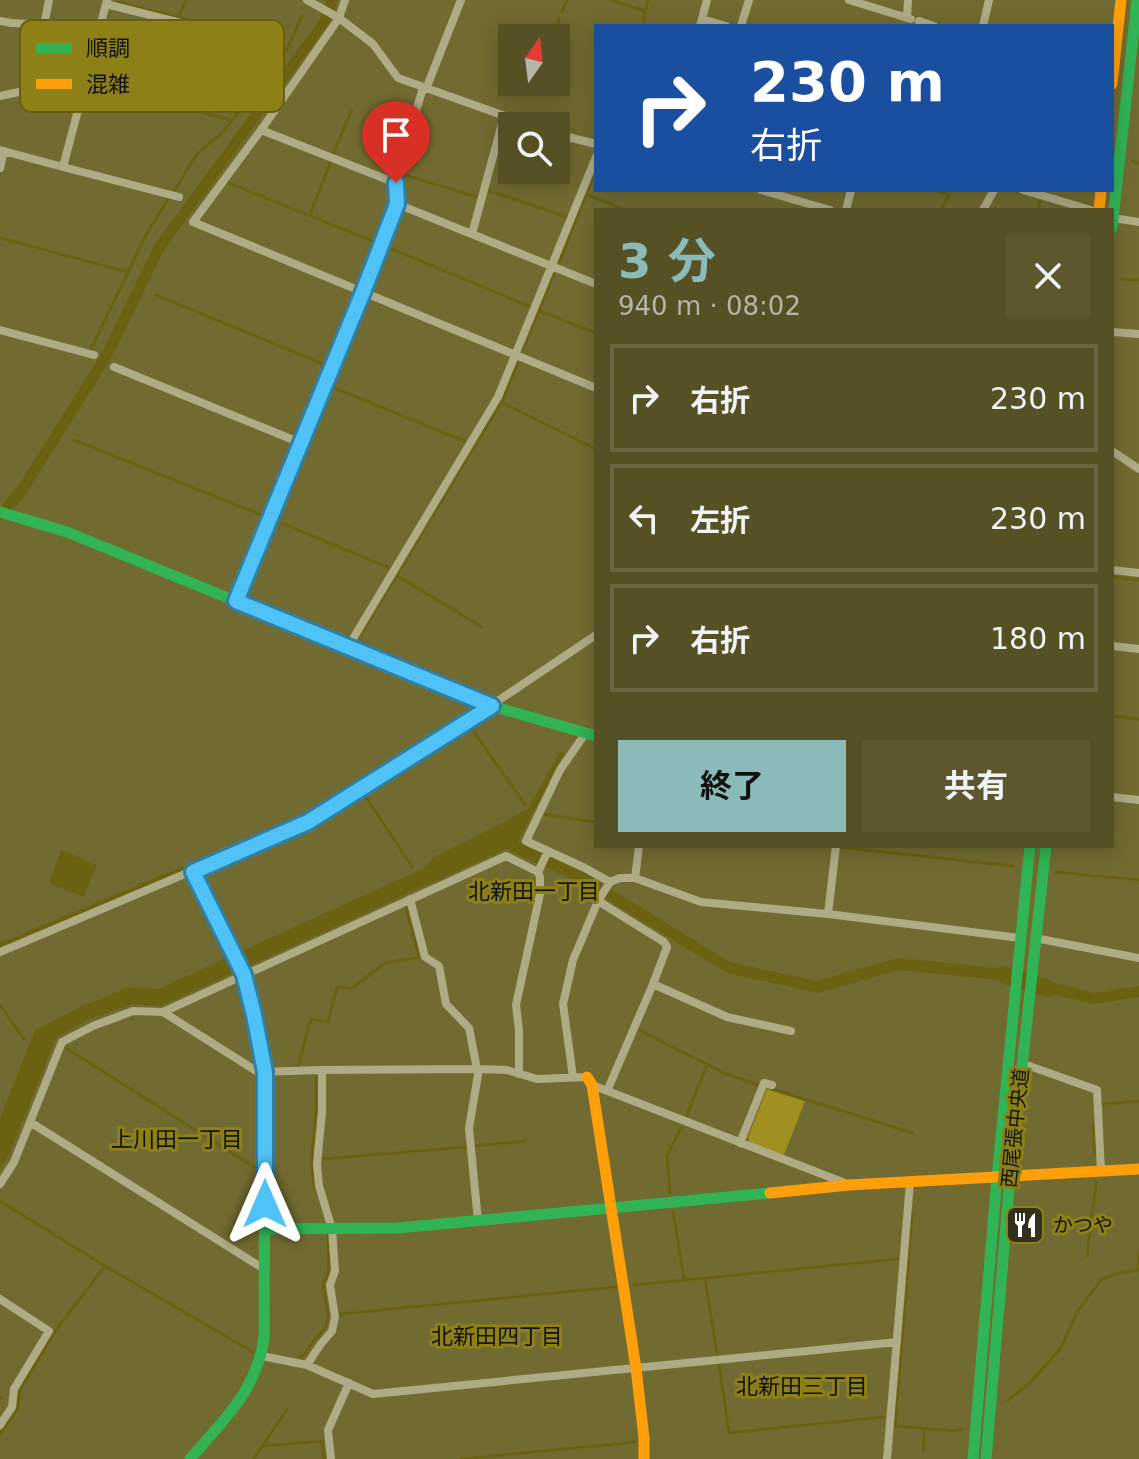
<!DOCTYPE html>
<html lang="ja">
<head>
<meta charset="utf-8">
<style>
  :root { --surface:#565025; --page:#5c572d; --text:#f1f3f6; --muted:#b6b5a7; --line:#6c6742; --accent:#8bbbb9 }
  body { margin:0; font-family:"DejaVu Sans","Noto Sans JP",sans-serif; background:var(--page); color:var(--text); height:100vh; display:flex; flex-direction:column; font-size:30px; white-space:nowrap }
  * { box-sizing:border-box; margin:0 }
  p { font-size:26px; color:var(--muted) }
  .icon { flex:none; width:44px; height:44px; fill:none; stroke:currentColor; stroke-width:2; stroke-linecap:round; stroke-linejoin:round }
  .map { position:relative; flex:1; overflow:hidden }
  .sheet { position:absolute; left:594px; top:208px; width:520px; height:640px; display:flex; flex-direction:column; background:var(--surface); border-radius:0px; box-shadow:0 4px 20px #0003 }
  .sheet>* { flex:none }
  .guide { position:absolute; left:594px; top:24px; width:520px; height:168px; border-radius:0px; box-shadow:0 4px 20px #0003; background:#1a4fa0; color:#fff; overflow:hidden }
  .needle { width:52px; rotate:14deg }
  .tools { position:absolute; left:498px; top:24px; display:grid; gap:16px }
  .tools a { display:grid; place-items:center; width:72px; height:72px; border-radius:0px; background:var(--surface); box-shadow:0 4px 20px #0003; font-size:40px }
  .pin { position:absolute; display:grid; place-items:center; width:68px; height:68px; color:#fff; margin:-82px -34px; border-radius:50% 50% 50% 0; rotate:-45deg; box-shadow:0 0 8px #0007 }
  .pin .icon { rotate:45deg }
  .me { position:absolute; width:88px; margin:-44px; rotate:0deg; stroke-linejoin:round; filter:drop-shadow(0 0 6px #0008) }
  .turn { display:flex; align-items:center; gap:28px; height:168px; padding:0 24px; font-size:36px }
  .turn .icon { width:104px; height:104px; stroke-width:2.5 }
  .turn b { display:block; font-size:56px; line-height:68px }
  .round { display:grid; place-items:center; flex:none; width:84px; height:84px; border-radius:0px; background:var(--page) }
  .summary { display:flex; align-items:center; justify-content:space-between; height:136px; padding:0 24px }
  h1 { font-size:48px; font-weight:700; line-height:60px; color:var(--accent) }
  .button { display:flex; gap:16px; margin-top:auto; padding:16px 24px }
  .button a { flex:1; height:92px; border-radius:0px; background:var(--accent); color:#111; font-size:32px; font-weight:700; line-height:92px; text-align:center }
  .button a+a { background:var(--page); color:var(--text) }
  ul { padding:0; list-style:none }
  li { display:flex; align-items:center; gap:24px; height:108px; margin:0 16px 12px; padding:0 8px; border:4px solid var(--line); border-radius:0px }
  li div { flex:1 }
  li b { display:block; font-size:30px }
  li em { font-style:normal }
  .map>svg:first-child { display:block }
  .green { fill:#9f9021 }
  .water { fill:#6b6211 }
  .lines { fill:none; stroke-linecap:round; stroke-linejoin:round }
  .stream { stroke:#6b6211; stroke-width:3 }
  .street { stroke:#aeab85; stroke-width:8 }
  .fast { stroke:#30b455; stroke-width:11 }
  .slow { stroke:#ff9f0a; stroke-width:11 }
  .route-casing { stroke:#337fa1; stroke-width:20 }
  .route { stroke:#4fc3f7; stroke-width:14 }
  .labels { text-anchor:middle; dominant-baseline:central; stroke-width:6; stroke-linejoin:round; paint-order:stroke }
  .street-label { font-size:20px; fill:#111; stroke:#8d8016 }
  .poi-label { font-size:20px; fill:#111; stroke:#8d8016; text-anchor:start }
  .neighbourhood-label { font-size:22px; fill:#111; stroke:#8d8016 }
  .key { fill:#8d8016; stroke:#685f14; stroke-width:2 }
  .key-label { font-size:22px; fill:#111 }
</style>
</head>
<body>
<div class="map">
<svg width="1139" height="1459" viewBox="0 0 1139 1459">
  <rect width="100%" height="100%" fill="#726b31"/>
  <path class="green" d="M767,1089L805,1101L784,1155L750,1143L748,1137Z"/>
  <path class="water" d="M326,0H338L330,22L164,250L112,357L25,496L0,522V507L16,489L100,356L155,244L320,19Z
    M560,751L564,754L518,842L583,872L730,962L816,981L899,958L998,968L1005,966L1051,980L1054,983L1095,993L1139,986V997L1094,1004L1056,995L1048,997L1004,984L999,980L899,970L818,993L727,973L580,883L506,849L161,1006L132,1004L87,1020L56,1038L9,1154L0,1169V1118L35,1030L82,1006L130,987L158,989L424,868L435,856L463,843L528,809Z
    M61,850L97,865L84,897L49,883Z
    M183,866L185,870L0,948V943Z"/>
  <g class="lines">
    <path class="stream" d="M612,0L644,11
      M117,2L191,21
      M562,12L567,0
      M178,18L186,0
      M642,26L648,0
      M553,38L559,18
      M44,69L81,79
      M91,82L230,120
      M163,101L182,28
      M333,155L352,109
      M1132,161L1139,163
      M405,175L477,197
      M229,183L375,242
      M486,190L568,217
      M935,190L949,195L941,210
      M174,191L197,154L224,131L287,49L302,16
      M1042,191V190
      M586,194L625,210
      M1039,210L1040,201
      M310,214L331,161
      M0,238L128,272
      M387,247L531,307
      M560,261L596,169
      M1121,279L1139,280
      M156,295L326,365L320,383
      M540,311L596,333
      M91,349L146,235L168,199
      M522,351L554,274
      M332,387L464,441
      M501,402L596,449
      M74,440L264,516
      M276,521L390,568
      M396,575L482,627
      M1112,577L1139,580
      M359,637L503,399L518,363
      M1112,716L1139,719
      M471,728L526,806
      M364,794L412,867
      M541,814L596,822
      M838,847L1013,866
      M1056,872L1139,880
      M0,1005L24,1039
      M637,1029L724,1073L759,1085
      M66,1048L257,1169
      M298,1066L311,1019L328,1022L337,987L351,989L385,963L419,957L406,907
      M316,1077C316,1088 317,1099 316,1110C315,1136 307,1167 317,1193
      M772,1089L913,1133
      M1103,1104L1139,1101
      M686,1117L707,1065
      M1093,1124L1095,1154
      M474,1146L525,1141
      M322,1159L466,1147
      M670,1194L667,1155L682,1127
      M0,1201L105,1266L253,1352
      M673,1212L684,1279
      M912,1213L895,1426L957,1431L961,1429
      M1087,1256L1096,1183
      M705,1278L717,1353
      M635,1285L898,1259
      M340,1314L616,1287
      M299,1357L304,1355L315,1339L325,1328L328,1315L323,1285L328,1275L329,1267L328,1235
      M719,1364L729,1433L883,1417
      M0,1397L2,1398
      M1007,1401L1031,1382L1061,1348L1077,1312L1101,1280L1119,1273L1138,1270L1139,1252
      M0,1434L18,1408L20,1390L56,1330L105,1266
      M264,1446L322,1441L324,1459
      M923,1450L925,1430
      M254,1459L287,1409
      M461,1459L635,1442"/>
    <path class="street" d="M307,0L339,18L373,44L398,78L533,126
      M345,0L339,18L261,130L193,222L596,388
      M849,0L911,19
      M106,4L276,47
      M907,18L908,0
      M702,19L726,26
      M0,21L12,23L44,25L97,39
      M919,21L934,26
      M700,26L707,0
      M741,26L749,0
      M983,26L989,0
      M426,89L461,0
      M0,96L37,88L44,25L49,0
      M261,130L396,183
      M556,134L596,144
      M0,150L63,167L107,0
      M63,167L179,197
      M0,168L4,151
      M761,190L830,210
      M1023,190L1091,210
      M397,204L596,284
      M846,210L851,190
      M983,210L994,190
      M1113,218L1139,222
      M472,234L504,116
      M0,330L94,355
      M1112,332L1139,334
      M114,367L301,443
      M1112,451L1139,469
      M1112,570L1139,573
      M236,601L363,292L397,204L398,192L396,183L399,167L423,88
      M1112,646L1139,649
      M348,647L498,397L596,157
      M585,734L560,770L526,841L585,868L610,882
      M1112,797L1139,800
      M635,878L639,846
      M410,899L425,957L439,966L446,1004L469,1028L477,1069
      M598,901L664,942L667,947L653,984L607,1091
      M828,914L836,846
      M1035,938L1139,958
      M0,952L308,822L450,733L596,635
      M653,984L727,1017L791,1031
      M163,1012L258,1072L322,1070L479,1069L507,1070L537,1079L587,1077
      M1021,1063L1097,1090L1101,1171
      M519,1074V1031L516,1005L540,894V877L538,872L548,851
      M573,1077L563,1004L573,960L598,901L610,882L620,878H635L701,902L828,914L1020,938
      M592,1085L845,1183
      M30,1122L264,1269
      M740,1143L764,1083L772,1085
      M0,1184L14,1162L62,1042L93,1026L133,1011L163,1012L506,856L538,872
      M478,1221L469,1128L479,1069
      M0,1299L49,1331L14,1389L12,1407L0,1425
      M262,1356L307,1365L373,1394L897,1342
      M307,1365L320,1345L332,1331L335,1317L330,1285L335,1271L332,1229L319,1186L317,1164L322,1112V1070
      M331,1459L328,1430L349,1383
      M887,1459L910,1182"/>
    <path class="fast" d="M1112,228L1137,0
      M0,512L67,532L492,706L596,736
      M265,1229L398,1228L770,1193
      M190,1459C224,1419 255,1393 264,1339L265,1072L244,975L193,872
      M973,1459L997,1177L1030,846
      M986,1459L1010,1177L1046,846"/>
    <path class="slow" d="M1112,84L1121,0
      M1099,210L1101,190
      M587,1077L592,1085L636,1368L644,1438V1459
      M770,1193L849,1185L1139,1169"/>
  </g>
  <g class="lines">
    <g class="route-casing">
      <path id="route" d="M265,1204V1072L254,1015L244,975L193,872L308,822L492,706L236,601L363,292L397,204L396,183"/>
    </g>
    <use href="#route" class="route"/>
  </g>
  <defs>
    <g id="restaurant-square" transform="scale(2)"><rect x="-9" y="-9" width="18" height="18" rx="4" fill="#33301c" stroke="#8d8016"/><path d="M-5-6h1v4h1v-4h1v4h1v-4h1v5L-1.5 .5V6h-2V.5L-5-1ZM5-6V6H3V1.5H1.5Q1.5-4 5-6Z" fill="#fff"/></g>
  </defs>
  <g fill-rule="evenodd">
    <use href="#restaurant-square" x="1025" y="1225"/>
  </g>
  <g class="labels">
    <g class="street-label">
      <text transform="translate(1015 1128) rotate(-84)">西尾張中央道</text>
    </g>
    <g class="poi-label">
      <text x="1053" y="1225">かつや</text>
    </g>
    <g class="neighbourhood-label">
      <text x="534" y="891">北新田一丁目</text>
      <text x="177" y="1139">上川田一丁目</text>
      <text x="497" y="1336">北新田四丁目</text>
      <text x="802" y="1386">北新田三丁目</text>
    </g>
  </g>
  <rect x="20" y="20" width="264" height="92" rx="12" class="key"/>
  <rect x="36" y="43" width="36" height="10" fill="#30b455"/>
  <rect x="36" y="79" width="36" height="10" fill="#ff9f0a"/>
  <g class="key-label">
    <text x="86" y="56">順調</text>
    <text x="86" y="92">混雑</text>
  </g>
</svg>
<div class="tools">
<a><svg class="needle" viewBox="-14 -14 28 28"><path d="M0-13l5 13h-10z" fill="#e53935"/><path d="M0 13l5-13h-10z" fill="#b6b5a7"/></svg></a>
<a><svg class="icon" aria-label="search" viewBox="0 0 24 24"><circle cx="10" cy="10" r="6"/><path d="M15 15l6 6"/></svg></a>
</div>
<div class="pin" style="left:396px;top:183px;background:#d93025"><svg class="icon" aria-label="arrive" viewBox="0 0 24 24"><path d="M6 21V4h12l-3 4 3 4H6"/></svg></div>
<svg class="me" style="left:265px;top:1204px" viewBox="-20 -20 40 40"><path d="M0-17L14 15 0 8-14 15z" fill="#4fc3f7" stroke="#fff" stroke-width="4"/></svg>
<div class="guide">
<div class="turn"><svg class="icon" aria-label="right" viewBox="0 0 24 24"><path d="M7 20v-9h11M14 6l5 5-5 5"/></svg><div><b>230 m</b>右折</div></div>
</div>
<section class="sheet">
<div class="summary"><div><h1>3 分</h1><p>940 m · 08:02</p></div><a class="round"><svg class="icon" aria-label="close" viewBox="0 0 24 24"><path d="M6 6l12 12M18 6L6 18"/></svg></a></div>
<ul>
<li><svg class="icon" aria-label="right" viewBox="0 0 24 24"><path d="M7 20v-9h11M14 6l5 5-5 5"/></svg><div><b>右折</b></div><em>230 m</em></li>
<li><svg class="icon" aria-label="left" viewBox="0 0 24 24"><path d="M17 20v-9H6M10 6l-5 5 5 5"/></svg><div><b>左折</b></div><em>230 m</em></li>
<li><svg class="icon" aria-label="right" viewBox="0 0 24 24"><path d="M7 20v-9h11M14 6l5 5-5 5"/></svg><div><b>右折</b></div><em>180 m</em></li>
</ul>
<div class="button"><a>終了</a><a>共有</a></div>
</section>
</div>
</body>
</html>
